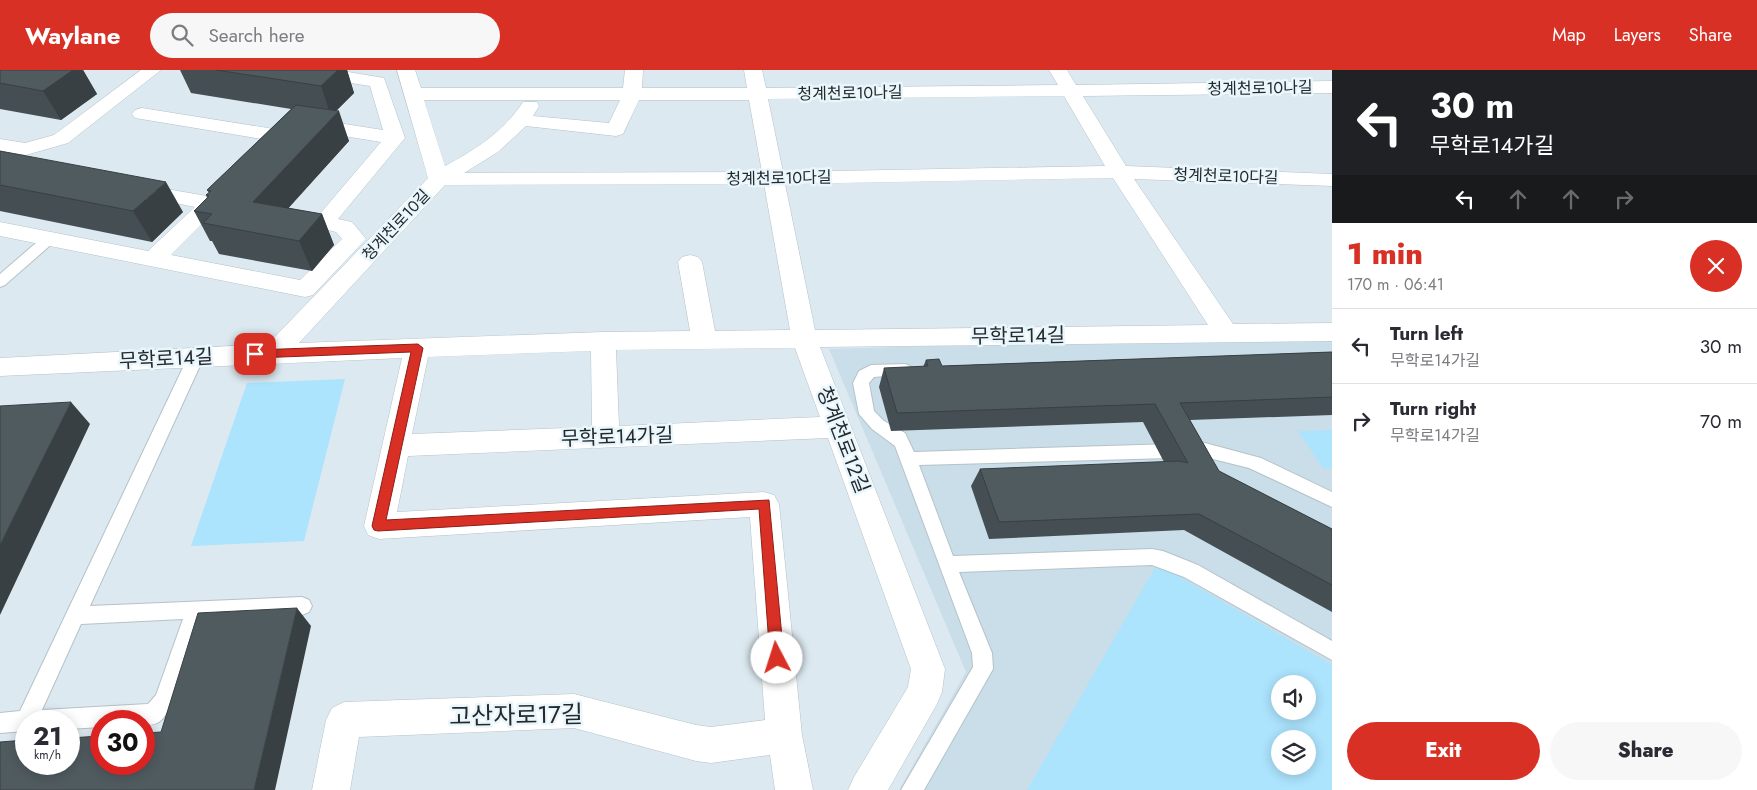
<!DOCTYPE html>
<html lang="en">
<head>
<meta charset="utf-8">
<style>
  :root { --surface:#fff; --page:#f7f7f7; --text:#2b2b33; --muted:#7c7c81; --line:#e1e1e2; --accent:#d93025 }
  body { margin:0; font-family:Jost,"Noto Sans KR",sans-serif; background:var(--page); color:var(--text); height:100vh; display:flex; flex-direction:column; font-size:19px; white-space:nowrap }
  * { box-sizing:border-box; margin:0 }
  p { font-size:16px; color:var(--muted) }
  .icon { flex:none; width:28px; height:28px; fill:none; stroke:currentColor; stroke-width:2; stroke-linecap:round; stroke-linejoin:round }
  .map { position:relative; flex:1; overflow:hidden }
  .panel { display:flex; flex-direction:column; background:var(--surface); width:425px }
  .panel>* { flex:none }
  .hud { background:#202124; color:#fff; overflow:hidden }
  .fabs { position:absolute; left:1271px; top:605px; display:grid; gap:10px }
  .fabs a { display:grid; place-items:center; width:45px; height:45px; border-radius:50%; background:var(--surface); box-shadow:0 2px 12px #0003; font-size:25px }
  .speed { position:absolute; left:15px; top:640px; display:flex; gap:10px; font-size:25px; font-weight:700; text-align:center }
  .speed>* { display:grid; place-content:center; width:65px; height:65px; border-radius:50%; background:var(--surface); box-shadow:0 2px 12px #0003; line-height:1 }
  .speed small { font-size:12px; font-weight:400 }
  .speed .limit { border:8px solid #d22; background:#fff; color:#111 }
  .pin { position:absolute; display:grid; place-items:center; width:42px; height:42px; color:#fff; margin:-21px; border-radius:10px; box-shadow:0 2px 8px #0006 }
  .me { position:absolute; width:55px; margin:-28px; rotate:355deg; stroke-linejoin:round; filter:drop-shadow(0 0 4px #0008) }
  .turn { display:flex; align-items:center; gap:18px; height:105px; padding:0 15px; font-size:22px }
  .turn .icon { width:65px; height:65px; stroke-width:2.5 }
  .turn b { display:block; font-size:35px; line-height:42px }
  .lanes { display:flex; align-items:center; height:48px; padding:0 15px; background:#0003; justify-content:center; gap:25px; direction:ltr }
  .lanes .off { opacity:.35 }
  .round { display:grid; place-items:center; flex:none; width:52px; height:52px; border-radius:26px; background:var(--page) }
  .summary { display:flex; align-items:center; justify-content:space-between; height:85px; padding:0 15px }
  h1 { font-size:30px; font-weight:800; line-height:38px; color:var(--accent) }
  .cta { display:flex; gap:10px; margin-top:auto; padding:10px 15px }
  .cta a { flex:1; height:58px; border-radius:30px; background:var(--accent); color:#fff; font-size:20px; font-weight:800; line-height:58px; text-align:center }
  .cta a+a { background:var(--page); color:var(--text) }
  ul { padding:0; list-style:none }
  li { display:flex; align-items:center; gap:15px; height:75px; padding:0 15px; border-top:1px solid var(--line) }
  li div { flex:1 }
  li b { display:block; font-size:19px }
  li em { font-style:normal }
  header { display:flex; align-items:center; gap:30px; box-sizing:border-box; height:70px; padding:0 25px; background:var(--accent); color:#fff }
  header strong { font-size:24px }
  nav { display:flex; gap:28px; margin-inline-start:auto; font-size:18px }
  .search { width:350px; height:45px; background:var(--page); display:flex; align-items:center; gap:12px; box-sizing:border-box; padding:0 18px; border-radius:28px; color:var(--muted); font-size:19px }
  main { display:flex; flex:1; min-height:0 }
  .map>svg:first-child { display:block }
  .built { fill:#c9dee8; fill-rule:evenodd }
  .green { fill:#ace3fd; fill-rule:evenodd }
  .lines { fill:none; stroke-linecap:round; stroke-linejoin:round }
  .lane-casing { stroke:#b5c2c8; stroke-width:2 }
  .street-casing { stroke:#b5c2c8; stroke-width:1 }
  .lane { fill:#fff; fill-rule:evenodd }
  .street { fill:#fff; fill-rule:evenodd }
  .wall { fill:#454e53 }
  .shaded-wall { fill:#384043 }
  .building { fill:#505b60; stroke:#384043 }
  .route { fill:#d93025; stroke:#8d1f18 }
  .labels { text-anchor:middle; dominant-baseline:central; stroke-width:5; stroke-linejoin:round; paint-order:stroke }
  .far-street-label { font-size:16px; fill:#24292c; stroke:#e9f7fd }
  .street-label { font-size:20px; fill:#24292c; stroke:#e9f7fd }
  .near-street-label { font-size:24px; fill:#24292c; stroke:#e9f7fd }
</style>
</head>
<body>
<header>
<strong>Waylane</strong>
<div class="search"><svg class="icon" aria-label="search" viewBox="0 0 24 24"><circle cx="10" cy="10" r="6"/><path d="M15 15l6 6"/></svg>Search here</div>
<nav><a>Map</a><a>Layers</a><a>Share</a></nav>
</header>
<main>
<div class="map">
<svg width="1332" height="720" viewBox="0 0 1332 720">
  <rect width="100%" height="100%" fill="#dce9f0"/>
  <path class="built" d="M1332,264V720H899L966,602L829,279ZM1280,614H1308V641H1280ZM1280,669H1308V696H1280Z"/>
  <path class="green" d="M345,309L304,471L191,476L247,313Z
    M1332,360V398H1323L1298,361Z
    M1157,494L1332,595V720H1027ZM1280,614H1308V641H1280ZM1280,669H1308V696H1280Z"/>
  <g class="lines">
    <g class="lane-casing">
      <path id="lane" d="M49,165L54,166L56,169L54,172L5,215L0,217V204L44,166Z
        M196,282L201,283L204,287L90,536L302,527L309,530L312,536L309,542L302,545L203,549C195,570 176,641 159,652C154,655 149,655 144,655V651H101V657L69,659V651H26V661L0,663V643L20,641L188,287L191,283ZM183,549L156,625L148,634L42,640L81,554Z
        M905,294L910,296L913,300L910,304L874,307L869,313L874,341L884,351L905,363L914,382L1205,373L1261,388L1332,422V437L1249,398L1205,387L919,395L953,486L1152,479L1163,481L1198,495L1332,571V590L1184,507L1152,495L959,502L992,583L993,599L924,720H901L973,597L972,583L895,376L872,359L859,344L853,313L859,301L871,295Z"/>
    </g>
    <g class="street-casing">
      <path id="street" d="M141,0H161L68,73L26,85L0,81V69L25,73L54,65Z
        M292,0H336L384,8L405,68L338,149L352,152L366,169L313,225L305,227L0,166V152L148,181L195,137L130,124L126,120L130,116L137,114L207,126C215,118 220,114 231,117L235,121L171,185L300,210L342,169L336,162L316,157L313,152L381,72L319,62L308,65L301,63L298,59L301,55L319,50L383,60L370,16L301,5L295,4Z
        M397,0H415L421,18H623L625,0H643L642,18H747L744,0H762L766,18L1058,15L1049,0H1067L1076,15L1332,11V23L1083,26L1126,96L1332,104V116L1134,109L1233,254L1332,253V271L820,277L945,599L942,622L937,634L888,720H848L854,707L908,617L911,599L828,368L408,386L397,442L764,422L774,425L779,434L802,665L813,720H775L770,685L711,693L696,691L574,658L359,667L350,720H312L326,650L332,638L344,632L574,624L696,655L711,657L765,650L750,447L379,469L368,465L364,456L402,288L0,306V288L268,274L428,108ZM1064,26L1105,96L783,102L768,29ZM424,30H620L609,53L533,46L539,36L537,32H523C503,62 477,79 445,96ZM639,30H749L762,102L464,103L498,82L526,56L616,66L623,64ZM1113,108L1208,255L815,260L785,114ZM764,114L790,260L715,261L702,192L698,187L690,185L682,187L678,192L690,261L603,262L299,273L445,115ZM795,278L820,347L619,356L616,280ZM591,281L592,357L412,364L428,287Z
        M142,38L280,60L287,62L290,66L287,70L280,72L135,48L132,44L135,40Z"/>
    </g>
    <use href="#lane" class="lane"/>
    <use href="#street" class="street"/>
  </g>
  <path class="wall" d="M0,0H83L97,24L61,50L0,39Z
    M180,0H347L354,23L336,41L349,71L288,138L322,144L334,175L312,201L219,184L212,171H210L194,141L207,128L206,125L209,123L207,120L291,39L191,23Z
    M0,81L183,142L152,172L0,141Z
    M1332,282V345L1190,350L1219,401L1332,459V542L1184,460L989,469L971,416L980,399L1164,392L1143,352L891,361L879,317L884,298L923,297L926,290L942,296Z"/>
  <path class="shaded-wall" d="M73,0H83L97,24L61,50L43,21Z
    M338,0H347L354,23L331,46L321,16Z
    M339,41L349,71L267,162L253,132Z
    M166,112L183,142L152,172L133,141Z
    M322,144L334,175L312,201L299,171Z
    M71,332L90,354L0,545V475Z
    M297,538L311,556L275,720H254Z"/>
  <path class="building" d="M0,0H73L43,21L0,13Z
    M216,0H338L321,16Z
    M296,35L339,41L253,132L322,144L299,171L203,153L212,144L194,141L209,126L206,125L211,121L207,120Z
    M0,81L166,112L133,141L0,115Z
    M1332,282V327L1180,333L1219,401L1332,459V515L1199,444L999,452L980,399L1179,391L1188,393L1155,334L897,343L884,298L928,296L926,290L939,289L942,296Z
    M71,332L0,475V336Z
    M297,538L254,720H0V672L26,670V694H69V668L101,666V694H144V663L161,662L198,543Z"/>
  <path class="route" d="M418,274L423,278L386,450L769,430L784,588L782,593L777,595L772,593L770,588L759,439L378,461L374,460L372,456L411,282L255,288L250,284L255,280Z"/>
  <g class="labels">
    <g class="far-street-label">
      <text transform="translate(1260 18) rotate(-1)">청계천로10나길</text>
      <text transform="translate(850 23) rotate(-1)">청계천로10나길</text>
      <text transform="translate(1226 106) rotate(2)">청계천로10다길</text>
      <text transform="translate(779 108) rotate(-1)">청계천로10다길</text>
      <text transform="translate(396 155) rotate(-47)">청계천로10길</text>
    </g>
    <g class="street-label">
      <text transform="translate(1018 266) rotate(-1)">무학로14길</text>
      <text transform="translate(166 289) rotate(-3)">무학로14길</text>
      <text transform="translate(617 367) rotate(-2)">무학로14가길</text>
      <text transform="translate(843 370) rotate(69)">청계천로12길</text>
    </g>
    <g class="near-street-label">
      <text transform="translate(516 645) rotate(-1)">고산자로17길</text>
    </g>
  </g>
</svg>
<div class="fabs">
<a><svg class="icon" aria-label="sound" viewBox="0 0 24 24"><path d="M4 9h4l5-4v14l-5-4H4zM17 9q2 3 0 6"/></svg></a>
<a><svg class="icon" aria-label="layers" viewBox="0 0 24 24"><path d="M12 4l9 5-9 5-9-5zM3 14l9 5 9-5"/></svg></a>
</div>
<div class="speed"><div>21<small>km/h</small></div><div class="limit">30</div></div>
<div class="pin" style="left:255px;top:284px;background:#d93025"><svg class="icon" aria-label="arrive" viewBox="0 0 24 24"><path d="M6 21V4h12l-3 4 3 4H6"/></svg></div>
<svg class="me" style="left:777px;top:588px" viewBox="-20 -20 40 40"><circle r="19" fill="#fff"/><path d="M0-13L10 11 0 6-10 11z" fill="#d93025"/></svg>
</div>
<section class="panel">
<div class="hud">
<div class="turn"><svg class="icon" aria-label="left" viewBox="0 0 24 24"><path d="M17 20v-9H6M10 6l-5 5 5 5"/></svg><div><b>30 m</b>무학로14가길</div></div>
<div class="lanes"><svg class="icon" aria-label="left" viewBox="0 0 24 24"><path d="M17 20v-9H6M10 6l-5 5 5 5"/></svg><svg class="icon off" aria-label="ahead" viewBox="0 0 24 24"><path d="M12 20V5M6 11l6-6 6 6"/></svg><svg class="icon off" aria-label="ahead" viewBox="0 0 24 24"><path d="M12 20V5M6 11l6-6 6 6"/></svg><svg class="icon off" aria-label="right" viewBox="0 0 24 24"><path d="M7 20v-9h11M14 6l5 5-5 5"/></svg></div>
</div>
<div class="summary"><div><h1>1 min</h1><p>170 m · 06:41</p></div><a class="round" style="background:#d93025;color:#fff"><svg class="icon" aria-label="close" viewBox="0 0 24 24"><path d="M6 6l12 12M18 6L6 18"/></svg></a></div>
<ul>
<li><svg class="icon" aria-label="left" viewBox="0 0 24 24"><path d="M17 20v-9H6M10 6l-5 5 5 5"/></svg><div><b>Turn left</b><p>무학로14가길</p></div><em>30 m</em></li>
<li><svg class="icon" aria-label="right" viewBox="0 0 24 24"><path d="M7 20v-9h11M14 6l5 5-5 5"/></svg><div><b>Turn right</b><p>무학로14가길</p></div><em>70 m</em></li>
</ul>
<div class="cta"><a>Exit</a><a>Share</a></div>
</section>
</main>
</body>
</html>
